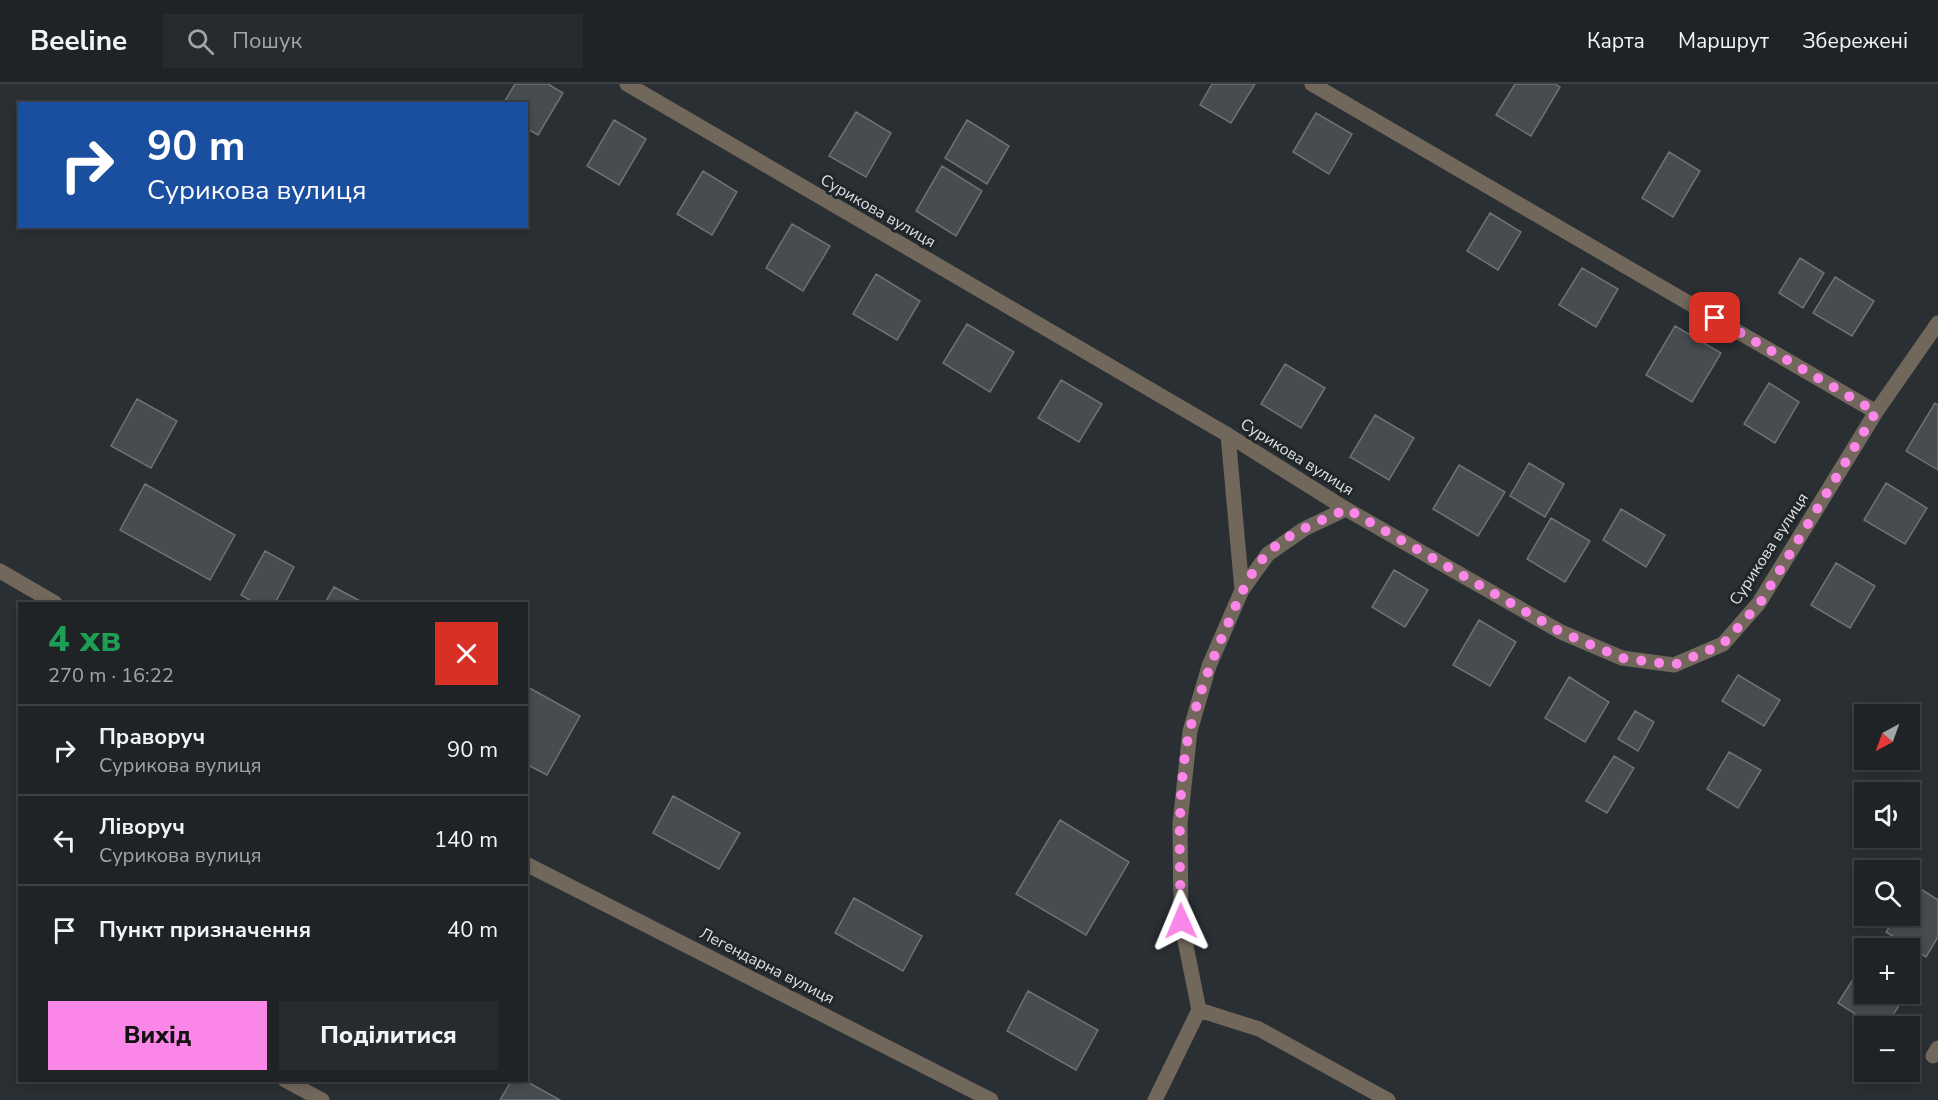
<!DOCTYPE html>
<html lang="uk">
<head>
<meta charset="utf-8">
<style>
  :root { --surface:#202326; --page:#282b2e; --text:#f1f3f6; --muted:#a2a4a7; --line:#3d4043; --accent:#fa87e7 }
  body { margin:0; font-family:"Nunito Sans",sans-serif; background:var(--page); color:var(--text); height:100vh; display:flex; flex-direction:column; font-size:22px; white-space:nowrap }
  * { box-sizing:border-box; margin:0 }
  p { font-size:20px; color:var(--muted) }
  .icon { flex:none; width:33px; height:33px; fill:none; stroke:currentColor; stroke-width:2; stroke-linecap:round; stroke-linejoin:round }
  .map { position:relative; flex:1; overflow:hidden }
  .details { position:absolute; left:18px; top:518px; width:510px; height:480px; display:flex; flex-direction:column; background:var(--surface); border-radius:0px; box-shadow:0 3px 9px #0003,0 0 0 2px var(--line) }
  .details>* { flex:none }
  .top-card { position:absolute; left:18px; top:18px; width:510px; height:126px; border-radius:0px; box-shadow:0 3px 9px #0003,0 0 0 2px var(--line); background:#1a4fa0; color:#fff; overflow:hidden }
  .needle { width:39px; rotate:221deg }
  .buttons { position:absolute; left:1854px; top:620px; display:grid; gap:12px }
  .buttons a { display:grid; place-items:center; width:66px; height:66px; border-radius:0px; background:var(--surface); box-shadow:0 3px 9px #0003,0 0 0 2px var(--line); font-size:30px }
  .pin { position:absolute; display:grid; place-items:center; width:51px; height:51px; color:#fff; margin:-26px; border-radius:12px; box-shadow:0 3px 9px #0006 }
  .me { position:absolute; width:66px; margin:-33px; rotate:359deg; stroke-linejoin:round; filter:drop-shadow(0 0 4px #0008) }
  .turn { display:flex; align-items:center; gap:21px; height:126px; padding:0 30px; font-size:27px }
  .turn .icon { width:78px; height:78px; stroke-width:2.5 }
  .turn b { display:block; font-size:42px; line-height:51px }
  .round { display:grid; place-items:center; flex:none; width:63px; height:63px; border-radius:0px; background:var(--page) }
  .headline { display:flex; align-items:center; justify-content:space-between; height:102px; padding:0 30px }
  h1 { font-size:36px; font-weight:800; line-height:45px; color:#1e9e55 }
  .cta { display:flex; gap:12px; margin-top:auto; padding:12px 30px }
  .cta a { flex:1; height:69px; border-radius:0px; background:var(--accent); color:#111; font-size:24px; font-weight:800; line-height:69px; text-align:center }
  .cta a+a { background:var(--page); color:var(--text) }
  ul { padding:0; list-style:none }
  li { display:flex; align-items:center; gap:18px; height:90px; padding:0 30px; border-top:2px solid var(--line) }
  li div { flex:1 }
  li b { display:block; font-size:22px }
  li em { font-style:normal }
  header { display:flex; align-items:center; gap:36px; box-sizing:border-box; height:84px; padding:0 30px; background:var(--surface); border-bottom:2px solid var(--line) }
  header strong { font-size:28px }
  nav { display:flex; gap:33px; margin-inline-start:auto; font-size:21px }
  .search { width:420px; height:54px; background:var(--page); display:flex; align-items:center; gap:15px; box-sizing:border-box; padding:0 21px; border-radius:0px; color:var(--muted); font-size:22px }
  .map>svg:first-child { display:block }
  .building { fill:#474c51; stroke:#6c7276; stroke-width:1.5 }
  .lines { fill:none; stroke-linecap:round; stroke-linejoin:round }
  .minor { stroke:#71675b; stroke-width:15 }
  .route { stroke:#fa87e7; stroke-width:10; stroke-dasharray:0 18 }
  .labels { text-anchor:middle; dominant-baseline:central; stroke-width:6; stroke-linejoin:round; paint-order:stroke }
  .street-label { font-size:16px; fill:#dde0e3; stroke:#212629 }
</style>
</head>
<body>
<header>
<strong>Beeline</strong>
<div class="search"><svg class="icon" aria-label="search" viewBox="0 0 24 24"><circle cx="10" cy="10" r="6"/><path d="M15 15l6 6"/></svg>Пошук</div>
<nav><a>Карта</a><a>Маршрут</a><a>Збережені</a></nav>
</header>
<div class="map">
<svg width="1938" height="1016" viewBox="0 0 1938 1016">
  <rect width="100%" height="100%" fill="#2a2f33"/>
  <path class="building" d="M515,0H548L563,9L538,51L526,44V20H503Z
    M1212,0H1255L1231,39L1200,21Z
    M1515,0H1555L1560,3L1531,52L1496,31Z
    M856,28L891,49L866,93L829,72Z
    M1316,29L1352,50L1329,90L1293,68Z
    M614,36L646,55L619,101L587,82Z
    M967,36L1009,62L987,100L945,74Z
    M1669,68L1700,87L1673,133L1642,114Z
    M942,82L982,107L956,152L916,127Z
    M703,87L737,108L712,151L677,130Z
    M1490,129L1521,148L1498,186L1467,167Z
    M792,140L830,162L803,207L766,184Z
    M1800,174L1824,189L1803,224L1779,209Z
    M1582,184L1618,205L1596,243L1559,221Z
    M876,190L920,217L897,256L853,230Z
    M1835,193L1874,217L1852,252L1813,229Z
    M967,240L1014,268L990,308L943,279Z
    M1675,242L1721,269L1692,318L1646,291Z
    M1285,280L1325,304L1301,344L1261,320Z
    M1061,296L1102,320L1079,358L1038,334Z
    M1769,299L1799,318L1775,359L1744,340Z
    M137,315L177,337L151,384L111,362Z
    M1935,319L1938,321V386L1906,367Z
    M1375,331L1414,354L1389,396L1350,373Z
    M1529,379L1564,400L1545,433L1510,412Z
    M1459,381L1505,408L1478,452L1433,425Z
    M1886,399L1927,424L1905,460L1864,436Z
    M145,400L235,451L210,496L120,446Z
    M1621,425L1665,451L1646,483L1603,456Z
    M1551,434L1590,457L1565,498L1527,475Z
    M265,467L294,483L275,519H254L241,511Z
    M1836,479L1875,502L1850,544L1811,521Z
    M1394,486L1428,506L1405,543L1372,523Z
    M334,503L364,519H325Z
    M1479,536L1516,558L1490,602L1453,581Z
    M1738,591L1780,616L1764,642L1722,617Z
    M1569,593L1609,618L1585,658L1545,634Z
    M526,602L580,632L547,691L526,680Z
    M1635,627L1654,638L1638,667L1618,655Z
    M1729,668L1761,686L1738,724L1707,705Z
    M1614,672L1634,684L1607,729L1586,717Z
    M673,712L740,749L719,785L653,749Z
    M1060,736L1129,778L1086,851L1016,810Z
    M1916,802L1938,816V853L1926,873L1886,848L1897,831H1910V811Z
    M854,814L922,852L903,887L835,849Z
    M1860,884L1864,887V909H1899L1905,912L1886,942H1874L1838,919Z
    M1028,907L1098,946L1076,986L1007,947Z
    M512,996H524L560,1016H500Z"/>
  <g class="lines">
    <path class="minor" d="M627,0L1228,351L1346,425L1561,548L1622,574L1674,581L1723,560L1759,519L1876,328L1938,239
      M1312,0L1876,328
      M1228,351L1242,506
      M0,487L55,519
      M526,780L991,1016
      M1199,926L1259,945L1388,1016
      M1933,972L1938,964
      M285,996L322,1016
      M1155,1016L1199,926L1181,837L1180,739L1190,647L1209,582L1242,506L1268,470L1304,445L1346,425"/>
  </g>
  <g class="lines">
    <path class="route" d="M1181,837C1180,777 1176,705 1190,645C1199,610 1212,575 1227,542C1238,517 1248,490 1267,470C1287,449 1321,437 1347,425L1561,548L1622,574L1674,581L1723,560L1760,519L1876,328L1715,234"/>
  </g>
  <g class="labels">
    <g class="street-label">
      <text transform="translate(878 127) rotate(30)">Сурикова вулиця</text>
      <text transform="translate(1297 373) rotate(32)">Сурикова вулиця</text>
      <text transform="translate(1769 465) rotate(-57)">Сурикова вулиця</text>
      <text transform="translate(767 882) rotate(27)">Легендарна вулиця</text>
    </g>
  </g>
</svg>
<div class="buttons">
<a><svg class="needle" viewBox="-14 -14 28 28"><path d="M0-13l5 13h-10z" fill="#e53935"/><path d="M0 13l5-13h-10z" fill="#a2a4a7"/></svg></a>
<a><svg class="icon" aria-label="sound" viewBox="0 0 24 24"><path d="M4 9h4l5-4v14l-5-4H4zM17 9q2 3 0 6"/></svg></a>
<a><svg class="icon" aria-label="search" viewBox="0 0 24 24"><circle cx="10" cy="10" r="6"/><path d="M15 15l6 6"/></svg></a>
<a>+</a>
<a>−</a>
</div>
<div class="pin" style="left:1715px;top:234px;background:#d93025"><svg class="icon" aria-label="arrive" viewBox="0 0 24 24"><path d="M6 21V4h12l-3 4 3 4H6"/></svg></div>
<svg class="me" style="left:1181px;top:837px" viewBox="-20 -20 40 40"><path d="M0-17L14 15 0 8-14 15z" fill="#fa87e7" stroke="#fff" stroke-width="4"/></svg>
<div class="top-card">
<div class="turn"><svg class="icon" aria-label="right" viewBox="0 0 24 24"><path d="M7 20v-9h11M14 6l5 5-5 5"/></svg><div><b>90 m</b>Сурикова вулиця</div></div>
</div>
<section class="details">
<div class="headline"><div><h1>4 хв</h1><p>270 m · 16:22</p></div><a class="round" style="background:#d93025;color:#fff"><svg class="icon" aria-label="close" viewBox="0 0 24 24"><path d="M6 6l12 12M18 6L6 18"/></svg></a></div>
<ul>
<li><svg class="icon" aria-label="right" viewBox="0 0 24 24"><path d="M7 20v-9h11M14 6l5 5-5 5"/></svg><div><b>Праворуч</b><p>Сурикова вулиця</p></div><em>90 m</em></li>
<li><svg class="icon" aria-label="left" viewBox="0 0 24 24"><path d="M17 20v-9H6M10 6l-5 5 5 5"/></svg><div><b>Ліворуч</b><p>Сурикова вулиця</p></div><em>140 m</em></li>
<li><svg class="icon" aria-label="arrive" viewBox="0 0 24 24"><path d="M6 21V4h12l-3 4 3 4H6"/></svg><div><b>Пункт призначення</b></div><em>40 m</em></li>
</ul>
<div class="cta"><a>Вихід</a><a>Поділитися</a></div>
</section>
</div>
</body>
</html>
